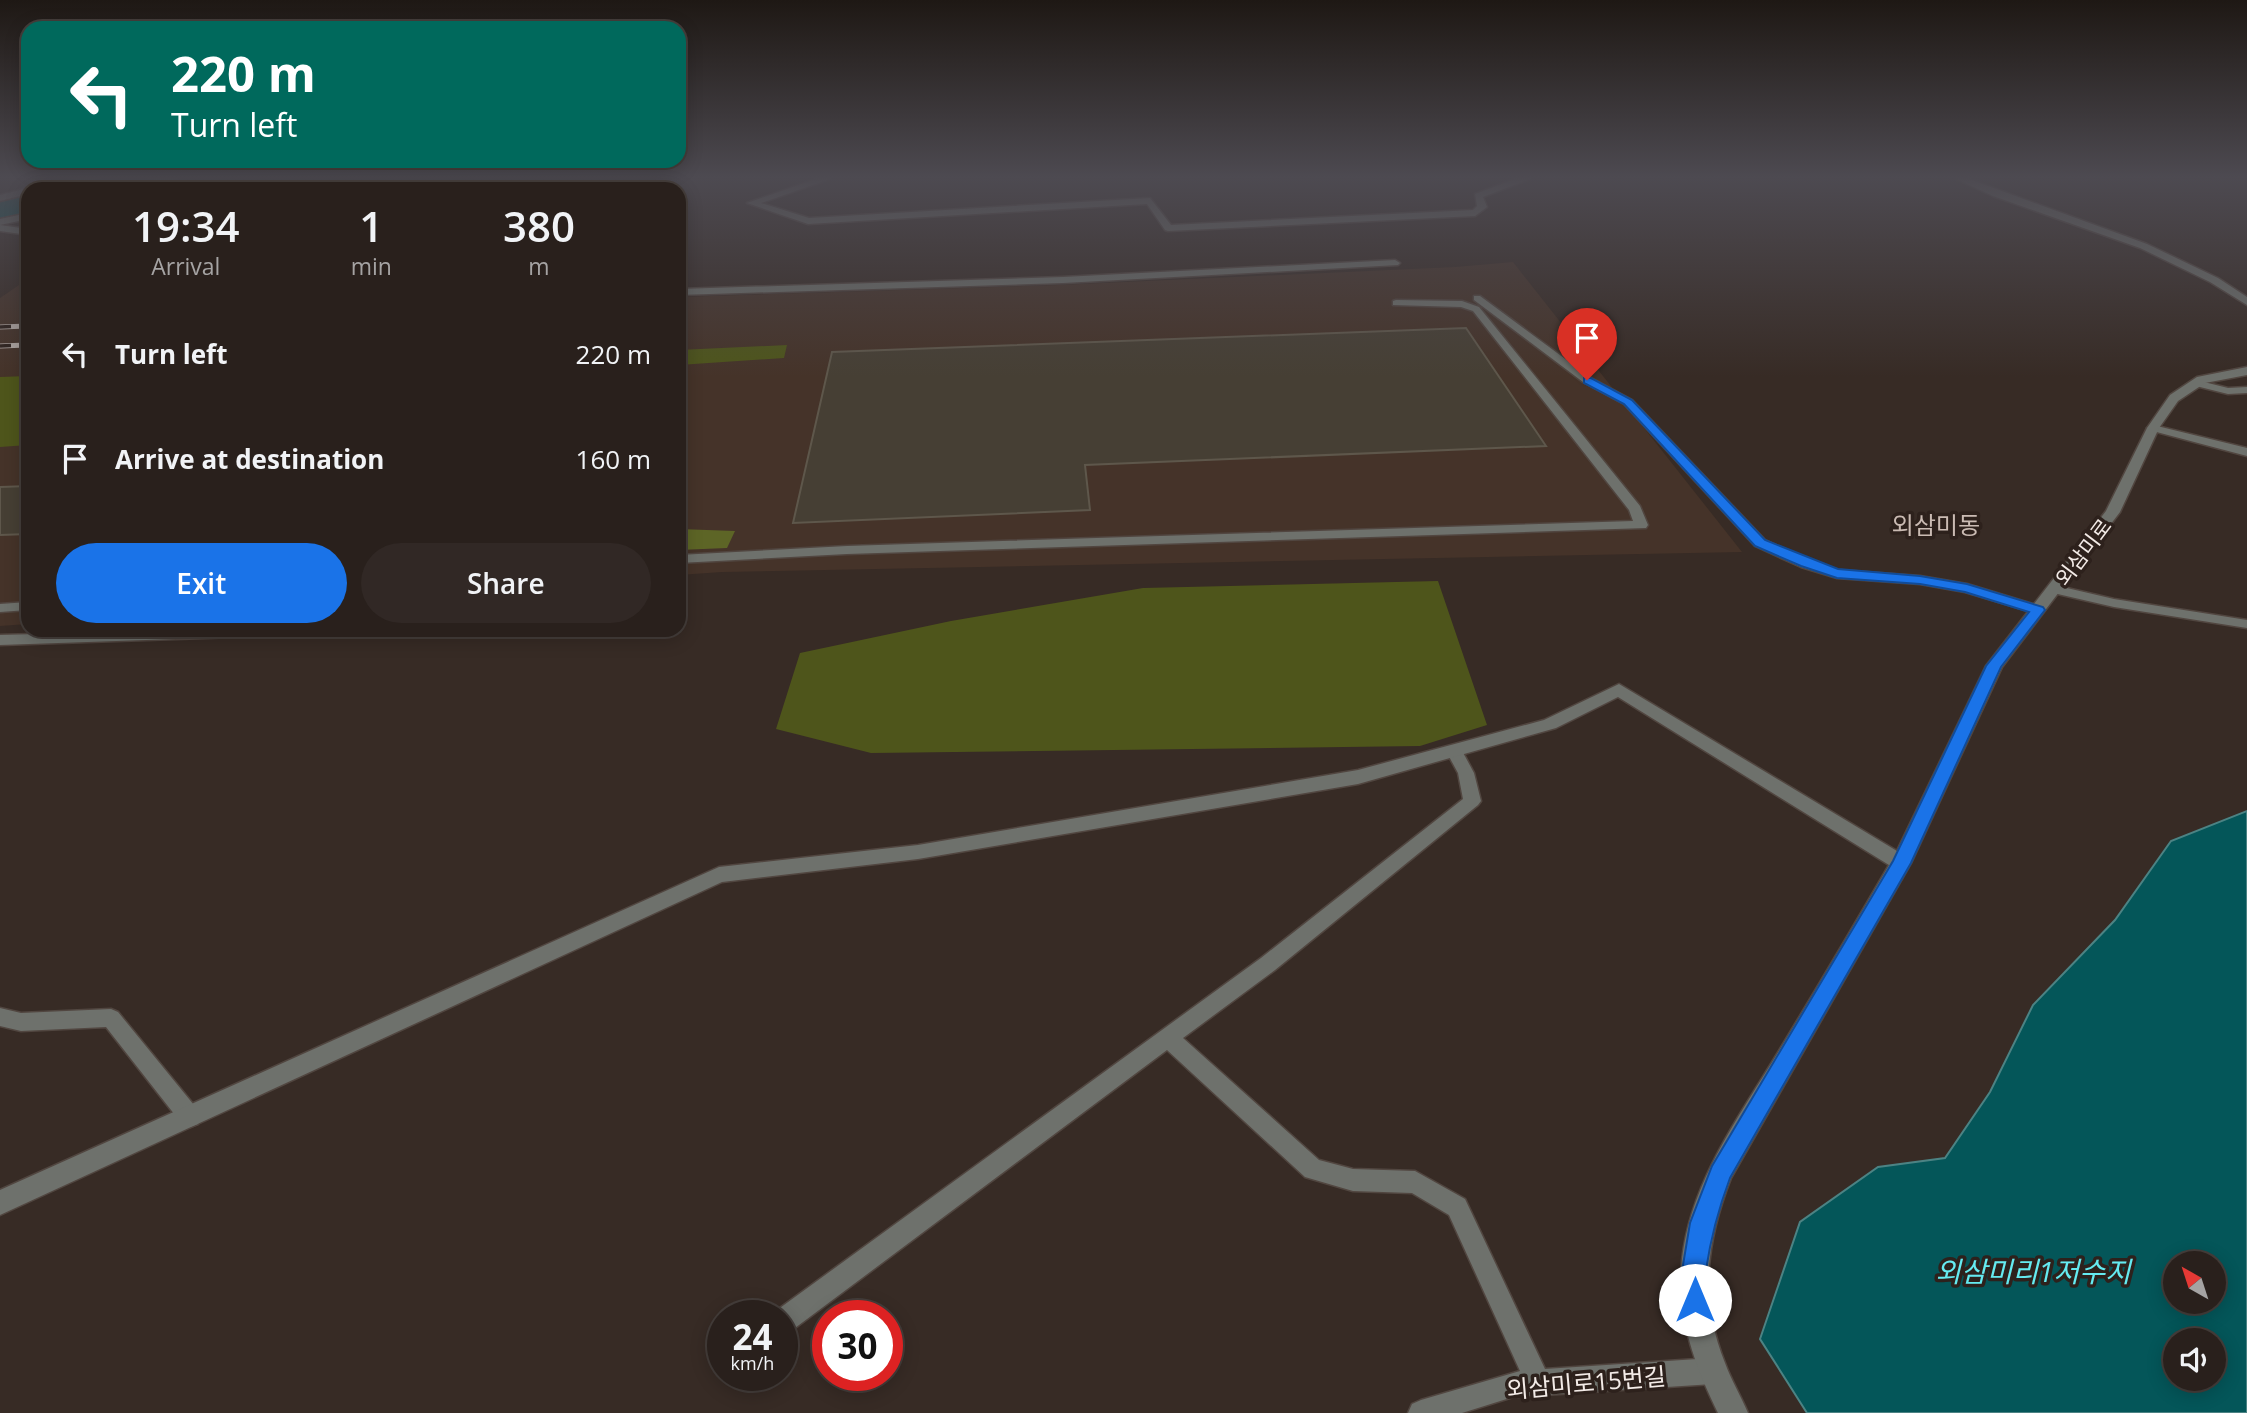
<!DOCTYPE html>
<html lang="en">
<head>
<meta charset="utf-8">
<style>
  :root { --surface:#29201c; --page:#312825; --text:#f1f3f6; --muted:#a5a3a3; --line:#453e3b; --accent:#1a73e8 }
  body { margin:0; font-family:"Open Sans","Noto Sans KR",sans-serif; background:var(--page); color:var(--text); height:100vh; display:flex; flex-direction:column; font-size:26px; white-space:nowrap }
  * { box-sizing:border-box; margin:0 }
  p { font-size:23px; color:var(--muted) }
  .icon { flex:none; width:38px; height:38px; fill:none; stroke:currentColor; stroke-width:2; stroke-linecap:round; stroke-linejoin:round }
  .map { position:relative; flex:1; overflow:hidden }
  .details { position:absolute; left:21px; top:182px; width:665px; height:455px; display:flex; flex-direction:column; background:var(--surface); border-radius:21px; box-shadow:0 4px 18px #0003,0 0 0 2px var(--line) }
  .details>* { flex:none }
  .hud { position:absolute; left:21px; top:21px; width:665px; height:147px; border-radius:21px; box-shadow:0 4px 18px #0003,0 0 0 2px var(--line); background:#00695c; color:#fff; overflow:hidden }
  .needle { width:46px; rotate:321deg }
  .fabs { position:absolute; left:2163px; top:1251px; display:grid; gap:14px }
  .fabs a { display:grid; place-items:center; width:63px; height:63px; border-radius:50%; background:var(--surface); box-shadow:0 4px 18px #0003,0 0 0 2px var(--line); font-size:35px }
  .speed { position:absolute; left:707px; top:1300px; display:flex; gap:14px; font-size:35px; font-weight:700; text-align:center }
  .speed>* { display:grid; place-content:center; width:91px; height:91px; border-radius:50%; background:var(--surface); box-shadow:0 4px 18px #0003,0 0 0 2px var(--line); line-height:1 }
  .speed small { font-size:18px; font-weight:400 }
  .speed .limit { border:10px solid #d22; background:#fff; color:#111 }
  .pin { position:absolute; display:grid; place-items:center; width:60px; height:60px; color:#fff; margin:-72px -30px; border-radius:50% 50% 50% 0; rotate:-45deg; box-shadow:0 0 7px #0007 }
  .pin .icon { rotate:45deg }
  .me { position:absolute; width:77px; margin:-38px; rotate:0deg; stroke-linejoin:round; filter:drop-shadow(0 0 5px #0008) }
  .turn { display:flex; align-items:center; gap:24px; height:147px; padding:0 35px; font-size:32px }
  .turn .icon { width:91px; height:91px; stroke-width:2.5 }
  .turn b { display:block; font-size:49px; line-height:60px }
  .eta { display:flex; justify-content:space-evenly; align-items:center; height:119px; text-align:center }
  .eta b { font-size:42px; font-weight:600; line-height:49px }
  .button { display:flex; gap:14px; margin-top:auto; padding:14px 35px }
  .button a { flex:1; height:80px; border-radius:42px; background:var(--accent); color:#fff; font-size:28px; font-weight:600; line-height:80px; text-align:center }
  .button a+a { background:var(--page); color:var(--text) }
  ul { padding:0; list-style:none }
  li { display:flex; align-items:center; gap:21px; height:105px; padding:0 35px }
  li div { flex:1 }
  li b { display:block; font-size:26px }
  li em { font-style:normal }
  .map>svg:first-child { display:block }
  .built { fill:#453329 }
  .green { fill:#4e551b }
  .forest { fill:#5d6526 }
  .water { fill:#045659; stroke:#4c8384; stroke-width:2; fill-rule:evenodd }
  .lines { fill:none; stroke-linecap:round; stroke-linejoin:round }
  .river { fill:#045659; fill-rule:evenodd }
  .building { fill:#463f34; stroke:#5e574b; stroke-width:2 }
  .service-casing { stroke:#514640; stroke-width:3 }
  .minor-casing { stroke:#514640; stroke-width:3 }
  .service { fill:#6e716c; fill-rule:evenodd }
  .minor { fill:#6e716c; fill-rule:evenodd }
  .rail-casing { stroke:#b7aea9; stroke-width:5 }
  .rail { stroke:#2d211c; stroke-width:3.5; stroke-dasharray:11; stroke-linecap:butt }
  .route { fill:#1a73e8; stroke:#114b97; stroke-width:2 }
  .labels { text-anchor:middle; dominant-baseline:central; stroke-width:7; stroke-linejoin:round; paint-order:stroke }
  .street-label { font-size:21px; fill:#f3ebe7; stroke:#2d211c }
  .quarter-label { font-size:24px; fill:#cabbb3; stroke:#2d211c }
  .near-street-label { font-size:24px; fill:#f3ebe7; stroke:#2d211c }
  .near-water-label { font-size:28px; font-style:italic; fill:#65ebf1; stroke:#2d211c }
</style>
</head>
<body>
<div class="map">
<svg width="2247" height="1413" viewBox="0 0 2247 1413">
  <rect width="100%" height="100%" fill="#372b25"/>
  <path class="built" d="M1513,262L1742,552L722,572L679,575V297L1058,285L1455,267Z
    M28,284V624L0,626V298L19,285Z"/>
  <path class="green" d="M787,345L784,358L679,365V350Z
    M28,376V445L0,447V377Z
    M1438,581L1487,725L1420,746L871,753L776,729L800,653L951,621L1143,588Z"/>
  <path class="forest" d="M679,529L735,531L727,548L679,550Z"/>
  <path class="water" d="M2247,811V1413H1807L1760,1339L1800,1222L1878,1167L1945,1158L1990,1092L2033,1005L2115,920L2171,841ZM2175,1264H2214V1302H2175ZM2175,1340H2214V1379H2175Z"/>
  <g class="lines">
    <path class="river" d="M101,179H167L164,185L144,189H80L84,183Z
      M28,194V212L0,220V202Z"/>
  </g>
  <path class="building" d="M1466,328L1546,446L1085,465L1090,510L793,523L832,352Z
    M28,486V534L0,535V487Z"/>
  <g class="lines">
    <g class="service-casing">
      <path id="service" d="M154,179H177L124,189H104Z
        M28,213V219L0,225V219Z
        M0,225L28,229V235L0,231Z
        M1395,260L1400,263L1398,265L1063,283L679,295V289L1063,277Z
        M1474,296H1480L1591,378L1632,400L1765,540L1811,561L1838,570L1920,576L1967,584L2043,607L2045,610L2038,614L1965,592L1920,584L1837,578L1801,567L1755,546L1624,404L1583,382L1474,300Z
        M1396,300L1462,301L1479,307L1640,506L1648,525L1646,528L847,554L679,563V555L847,546L1633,521L1629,510L1473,311L1461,307L1393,305V301Z
        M2196,380L2228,388L2247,387V393L2228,394L2192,385L2191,383Z
        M2153,425L2247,448V456L2149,430L2147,428Z
        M2054,585L2114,599L2247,620V628L2114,607L2049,592L2047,589Z
        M28,602V610L0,612V604Z
        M181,630H269L270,632L263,636L0,645V635Z
        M1454,745L1460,747L1474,773L1481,801L1478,805L1275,970L1183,1038L1319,1160L1353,1169L1415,1171L1465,1199L1545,1369L1713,1358L1722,1362L1726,1371L1722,1380L1713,1384L1513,1397L1462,1413H1408L1412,1404L1421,1400L1520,1371L1449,1215L1412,1193L1353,1191L1305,1177L1167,1050L791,1331L782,1334V1316H772L773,1313L1261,958L1463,799L1458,773L1446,751Z
        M0,1008L21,1013L111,1009L118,1012L198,1110L201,1117L198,1124L190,1127L182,1124L106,1027L21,1031L0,1026Z"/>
    </g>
    <g class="minor-casing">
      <path id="minor" d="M77,179H100L52,189H31Z
        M816,179H830L761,203L809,218L1150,198L1171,225L1473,210L1477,206L1475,194L1515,179H1530L1483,197L1487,207L1475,216L1168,231L1165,230L1147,204L808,224L747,203Z
        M1956,179H1969L2147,244L2218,278L2247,297V305L2210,282L2140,248L1993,196Z
        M28,188L31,189H28V194L0,201V195Z
        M2247,367V375L2205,383L2178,401L2159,428L2120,512L2002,667L1911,863L1731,1178C1706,1242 1699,1298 1725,1363C1731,1380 1741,1396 1748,1413H1718C1697,1370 1679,1324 1681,1275C1684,1190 1738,1119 1780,1049C1817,988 1853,927 1889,865L1618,697L1556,728L1358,784L918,859L722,882L0,1215V1190L719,867L918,845L1358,770L1544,720L1619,684L1897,851L1986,666L2106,511L2147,428L2170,395L2197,377Z"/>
    </g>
    <use href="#service" class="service"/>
    <use href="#minor" class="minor"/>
    <g class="rail-casing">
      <path id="rail" d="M0,327L28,326
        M0,346L27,345"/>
    </g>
    <use href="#rail" class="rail"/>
  </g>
  <linearGradient id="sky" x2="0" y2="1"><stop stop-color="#1e1814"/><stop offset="0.47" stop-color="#4d4a51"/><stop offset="1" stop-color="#4d4a51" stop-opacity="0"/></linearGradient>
  <rect width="2247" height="377" fill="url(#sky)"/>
  <path class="route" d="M1584,378H1591L1632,400L1765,540L1838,569L1920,576L1967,584L2043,607L2045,610L2001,667L1911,863L1730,1178C1718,1210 1711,1236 1706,1270C1705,1284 1709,1296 1704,1309L1695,1312L1686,1309L1683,1300L1681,1277L1690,1223L1712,1166L1893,861L1986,666L2029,612L1965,592L1920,584L1837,578L1801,566L1755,546L1624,404L1584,383Z"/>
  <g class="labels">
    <g class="street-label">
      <text transform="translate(2083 552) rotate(-53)">외삼미로</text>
    </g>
    <g class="quarter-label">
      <text x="1936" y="524">외삼미동</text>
    </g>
    <g class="near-street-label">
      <text transform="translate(1586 1382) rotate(-5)">외삼미로15번길</text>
    </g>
    <g class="near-water-label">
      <text x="2033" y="1271">외삼미리1저수지</text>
    </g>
  </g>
</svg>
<div class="fabs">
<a><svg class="needle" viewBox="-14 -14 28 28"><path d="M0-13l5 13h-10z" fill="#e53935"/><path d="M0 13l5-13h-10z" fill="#a5a3a3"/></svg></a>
<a><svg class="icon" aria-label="sound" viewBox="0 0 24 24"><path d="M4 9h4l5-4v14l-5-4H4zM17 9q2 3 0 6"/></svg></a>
</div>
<div class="speed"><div>24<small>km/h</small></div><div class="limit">30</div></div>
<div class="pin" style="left:1587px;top:380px;background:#d93025"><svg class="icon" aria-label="arrive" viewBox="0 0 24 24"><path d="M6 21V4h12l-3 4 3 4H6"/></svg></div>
<svg class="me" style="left:1695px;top:1300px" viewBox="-20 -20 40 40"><circle r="19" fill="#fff"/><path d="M0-13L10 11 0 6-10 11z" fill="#1a73e8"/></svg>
<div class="hud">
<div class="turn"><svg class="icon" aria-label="left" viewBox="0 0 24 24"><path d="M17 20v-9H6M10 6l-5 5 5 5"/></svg><div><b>220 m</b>Turn left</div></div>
</div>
<section class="details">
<div class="eta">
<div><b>19:34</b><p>Arrival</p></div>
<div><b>1</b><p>min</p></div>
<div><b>380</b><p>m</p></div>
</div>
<ul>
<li><svg class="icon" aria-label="left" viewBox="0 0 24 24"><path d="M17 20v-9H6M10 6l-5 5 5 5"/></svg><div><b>Turn left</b></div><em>220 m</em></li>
<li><svg class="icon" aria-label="arrive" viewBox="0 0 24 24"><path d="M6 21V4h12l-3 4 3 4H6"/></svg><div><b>Arrive at destination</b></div><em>160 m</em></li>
</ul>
<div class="button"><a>Exit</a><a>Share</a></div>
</section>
</div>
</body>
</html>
